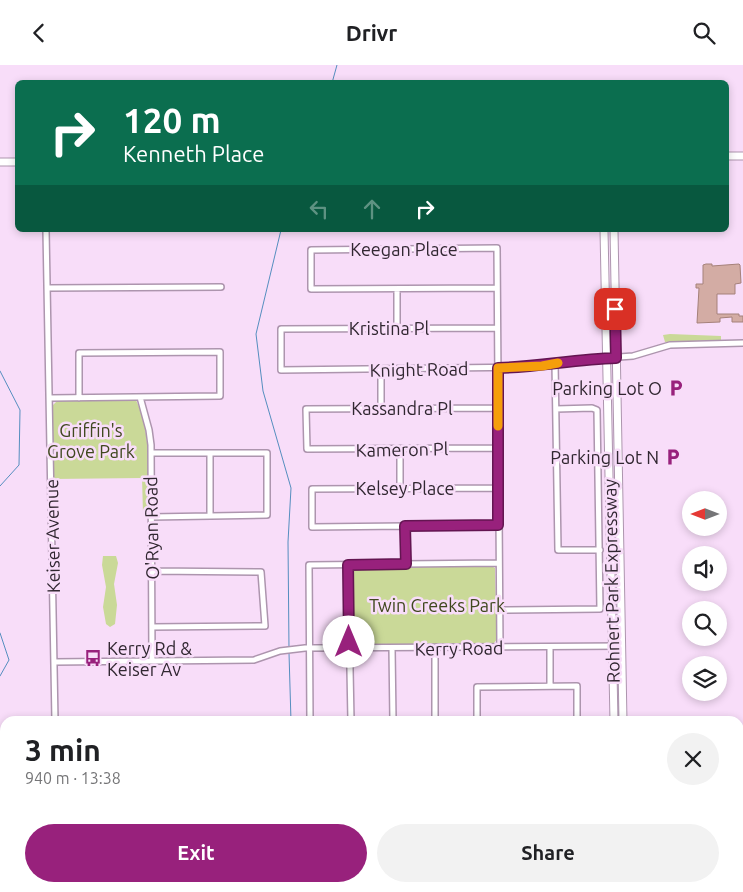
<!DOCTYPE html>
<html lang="en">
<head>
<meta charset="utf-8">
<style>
  :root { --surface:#fff; --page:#f2f2f2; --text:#202124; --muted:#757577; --accent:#98217c }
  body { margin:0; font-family:Ubuntu,sans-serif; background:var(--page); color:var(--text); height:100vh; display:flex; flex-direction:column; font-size:19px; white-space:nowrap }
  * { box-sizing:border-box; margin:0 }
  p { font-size:16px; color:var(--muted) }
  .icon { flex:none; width:28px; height:28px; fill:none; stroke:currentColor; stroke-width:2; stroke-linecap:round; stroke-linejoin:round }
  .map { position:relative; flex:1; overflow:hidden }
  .side { position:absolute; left:0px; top:651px; width:744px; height:176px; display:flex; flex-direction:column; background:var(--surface); border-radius:15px 15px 0 0; box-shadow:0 2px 8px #0003 }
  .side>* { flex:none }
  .top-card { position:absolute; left:15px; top:15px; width:714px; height:152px; border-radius:8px; box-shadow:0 2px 8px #0003; background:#0b6e4f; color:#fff; overflow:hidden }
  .needle { width:32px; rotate:270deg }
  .controls { position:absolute; left:682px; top:426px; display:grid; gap:10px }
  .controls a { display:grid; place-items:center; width:45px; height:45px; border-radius:50%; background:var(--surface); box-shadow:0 2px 8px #0003; font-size:25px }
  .pin { position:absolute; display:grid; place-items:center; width:42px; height:42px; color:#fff; margin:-21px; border-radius:10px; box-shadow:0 2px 8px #0006 }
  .me { position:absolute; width:55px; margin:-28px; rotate:0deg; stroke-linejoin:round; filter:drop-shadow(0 0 4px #0008) }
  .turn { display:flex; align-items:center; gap:18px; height:105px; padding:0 25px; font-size:22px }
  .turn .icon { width:65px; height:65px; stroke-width:2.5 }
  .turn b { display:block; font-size:35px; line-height:42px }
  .lanes { display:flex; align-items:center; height:48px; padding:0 25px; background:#0003; justify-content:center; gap:25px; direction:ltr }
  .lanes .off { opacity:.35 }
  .round { display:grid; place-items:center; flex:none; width:52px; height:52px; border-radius:26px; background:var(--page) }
  .summary { display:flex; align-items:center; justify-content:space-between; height:85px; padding:0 25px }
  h1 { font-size:30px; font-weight:700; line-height:38px }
  .primary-button { display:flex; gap:10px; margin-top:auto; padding:10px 25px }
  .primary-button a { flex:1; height:58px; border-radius:30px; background:var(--accent); color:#fff; font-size:20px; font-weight:700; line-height:58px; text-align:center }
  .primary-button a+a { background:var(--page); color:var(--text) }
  header { display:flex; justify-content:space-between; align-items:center; height:65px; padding:0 25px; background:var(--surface); font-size:22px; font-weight:700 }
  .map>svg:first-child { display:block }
  .green { fill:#cad998 }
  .water { fill:#64bafc; stroke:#558ebf }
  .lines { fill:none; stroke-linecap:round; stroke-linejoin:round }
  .stream { stroke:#558ebf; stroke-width:1 }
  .building { fill:#d3aca4; stroke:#a5817a }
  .street-casing { stroke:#ad95ae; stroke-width:8 }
  .secondary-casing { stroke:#ad95ae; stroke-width:9 }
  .street { stroke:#fff; stroke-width:5 }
  .secondary { stroke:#fff; stroke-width:7 }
  .route-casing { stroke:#631551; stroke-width:12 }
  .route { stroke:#98217c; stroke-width:9 }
  .slow { stroke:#f59e0b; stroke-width:9 }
  .labels { text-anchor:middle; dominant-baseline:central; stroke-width:5; stroke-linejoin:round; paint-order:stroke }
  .street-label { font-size:18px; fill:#312731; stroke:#f8ddf9 }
  .poi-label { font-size:18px; fill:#312731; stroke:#f8ddf9; text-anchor:end }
  .park-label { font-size:18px; fill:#40481f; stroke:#f8ddf9 }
</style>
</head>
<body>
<header><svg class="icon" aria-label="back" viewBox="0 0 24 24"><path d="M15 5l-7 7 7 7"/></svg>Drivr<svg class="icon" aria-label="search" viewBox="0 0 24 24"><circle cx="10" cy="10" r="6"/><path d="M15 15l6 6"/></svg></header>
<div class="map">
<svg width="743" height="827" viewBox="0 0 743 827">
  <rect width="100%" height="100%" fill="#f8ddf9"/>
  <path class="green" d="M670,269L721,271V275L665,277L663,270Z
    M132,334L136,335C152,368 148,412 148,448H143L142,413L53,414L52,341L57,336H129Z
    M103,491H116L118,498L114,519L117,540L115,559L110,562L106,559L103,542L106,522L102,500Z
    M491,501L495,503V508L497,574L494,578L356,581L351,577V507L353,503Z"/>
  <path class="water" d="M450,822V827H311V822Z"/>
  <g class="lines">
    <path class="stream" d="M332,18L337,0
      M281,165L256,269L263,326L291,423L288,477L289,584
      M0,306L20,345L19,400L0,421
      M0,568L9,595L0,611
      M289,588L291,656
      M295,822V827"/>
  </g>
  <path class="building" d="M706,199H712V201L739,199L740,200L741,218L735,219V229H717V249H739V251H743V257H732V252L720,253V257L697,258L699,223H696V219H703V200Z"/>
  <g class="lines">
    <g class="street-casing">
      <path id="street" d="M46,165L55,656
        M47,223L221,222
        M497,223L311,224V185L497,183L500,582
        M397,224V263
        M497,263L281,264V305L530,302L578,295L633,291L670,280L743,278
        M555,298L558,485H600
        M140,332L149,365L151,380L152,596
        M50,333L220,331V287L79,288V333
        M381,343V304
        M498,383L307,384L306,344L498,343
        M400,384V423
        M151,388H267V450L151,452
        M210,388V451
        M498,423L312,424V462L499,460
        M405,461L406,499
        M348,500L351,656
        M152,506L261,507L265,561L152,562
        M499,545L600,544L597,345L592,343L556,344
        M550,582V621
        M392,583L393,656
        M435,583V656
        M54,597L254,595L280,586L305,583L621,581
        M310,656L309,500L499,498
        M477,656V622L577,621V656
        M57,822V827
        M478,822V827
        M604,822V827"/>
    </g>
    <g class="secondary-casing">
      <path id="secondary" d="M726,91H743
        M0,97H18
        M604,165L614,656
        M614,165L623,656
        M618,822V827
        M626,822V827"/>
    </g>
    <use href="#street" class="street"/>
    <use href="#secondary" class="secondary"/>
  </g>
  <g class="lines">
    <g class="route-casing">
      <path id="route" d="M349,577L348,500L406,499L405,461L498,460V303C538,302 576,294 616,293L615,244"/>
    </g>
    <use href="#route" class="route"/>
    <path class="slow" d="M498,361V303L542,301L558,298"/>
  </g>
  <defs>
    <g id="parking-bare" transform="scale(1.35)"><path d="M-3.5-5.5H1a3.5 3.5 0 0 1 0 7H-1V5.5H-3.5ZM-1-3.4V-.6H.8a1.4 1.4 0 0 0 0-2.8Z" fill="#98217c" stroke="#f8ddf9" stroke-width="2.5" paint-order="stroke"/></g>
    <g id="bus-bare" transform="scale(1.35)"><path d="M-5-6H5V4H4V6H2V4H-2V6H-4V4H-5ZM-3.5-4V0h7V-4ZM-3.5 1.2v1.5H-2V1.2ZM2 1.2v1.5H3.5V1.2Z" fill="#98217c" stroke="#f8ddf9" stroke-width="2.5" paint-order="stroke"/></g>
  </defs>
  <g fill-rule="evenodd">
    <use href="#parking-bare" x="676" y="323"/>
    <use href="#parking-bare" x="673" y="392"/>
    <use href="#bus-bare" x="93" y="593"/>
  </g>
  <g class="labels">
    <g class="street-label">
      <text x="404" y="184">Keegan Place</text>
      <text x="389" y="263">Kristina Pl</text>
      <text transform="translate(419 304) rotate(-1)">Knight Road</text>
      <text x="402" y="343">Kassandra Pl</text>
      <text transform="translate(402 384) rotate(-1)">Kameron Pl</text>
      <text x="405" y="423">Kelsey Place</text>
      <text transform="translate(151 463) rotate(-91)">O'Ryan Road</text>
      <text transform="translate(52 471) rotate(-91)">Keiser Avenue</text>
      <text transform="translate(611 516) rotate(-91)">Rohnert Park Expressway</text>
      <text transform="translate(459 583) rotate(-1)">Kerry Road</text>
    </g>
    <g class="poi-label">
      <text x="662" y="323">Parking Lot O</text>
      <text x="659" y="392">Parking Lot N</text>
      <text x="107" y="583" text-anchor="start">Kerry Rd &amp;<tspan x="107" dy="21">Keiser Av</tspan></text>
    </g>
    <g class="park-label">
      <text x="91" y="365">Griffin's<tspan x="91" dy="21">Grove Park</tspan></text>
      <text x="437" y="540">Twin Creeks Park</text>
    </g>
  </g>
</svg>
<div class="controls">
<a><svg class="needle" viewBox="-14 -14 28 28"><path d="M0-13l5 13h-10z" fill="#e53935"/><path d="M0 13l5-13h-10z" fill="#757577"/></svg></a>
<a><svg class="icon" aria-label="sound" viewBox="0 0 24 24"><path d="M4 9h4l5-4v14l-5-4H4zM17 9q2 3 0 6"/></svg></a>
<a><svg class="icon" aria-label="search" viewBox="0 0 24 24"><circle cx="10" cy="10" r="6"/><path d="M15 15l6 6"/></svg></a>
<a><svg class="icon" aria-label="layers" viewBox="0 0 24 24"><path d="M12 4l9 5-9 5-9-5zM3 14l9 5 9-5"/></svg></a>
</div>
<div class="pin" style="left:615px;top:244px;background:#d93025"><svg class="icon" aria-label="arrive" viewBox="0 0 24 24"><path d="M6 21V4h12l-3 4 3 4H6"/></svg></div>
<svg class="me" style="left:349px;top:577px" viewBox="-20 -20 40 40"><circle r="19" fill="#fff"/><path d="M0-13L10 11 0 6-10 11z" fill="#98217c"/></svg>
<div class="top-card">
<div class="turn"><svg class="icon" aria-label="right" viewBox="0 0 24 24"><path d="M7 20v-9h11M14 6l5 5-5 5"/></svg><div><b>120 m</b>Kenneth Place</div></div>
<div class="lanes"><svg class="icon off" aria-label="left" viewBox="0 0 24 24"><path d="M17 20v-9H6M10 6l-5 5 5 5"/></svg><svg class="icon off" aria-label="ahead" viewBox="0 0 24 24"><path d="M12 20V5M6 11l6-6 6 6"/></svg><svg class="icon" aria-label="right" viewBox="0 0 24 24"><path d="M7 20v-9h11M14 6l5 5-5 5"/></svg></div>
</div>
<section class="side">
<div class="summary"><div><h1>3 min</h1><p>940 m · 13:38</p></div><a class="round"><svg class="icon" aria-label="close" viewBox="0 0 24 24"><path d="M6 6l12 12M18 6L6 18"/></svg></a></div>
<div class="primary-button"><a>Exit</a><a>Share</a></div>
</section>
</div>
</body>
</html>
